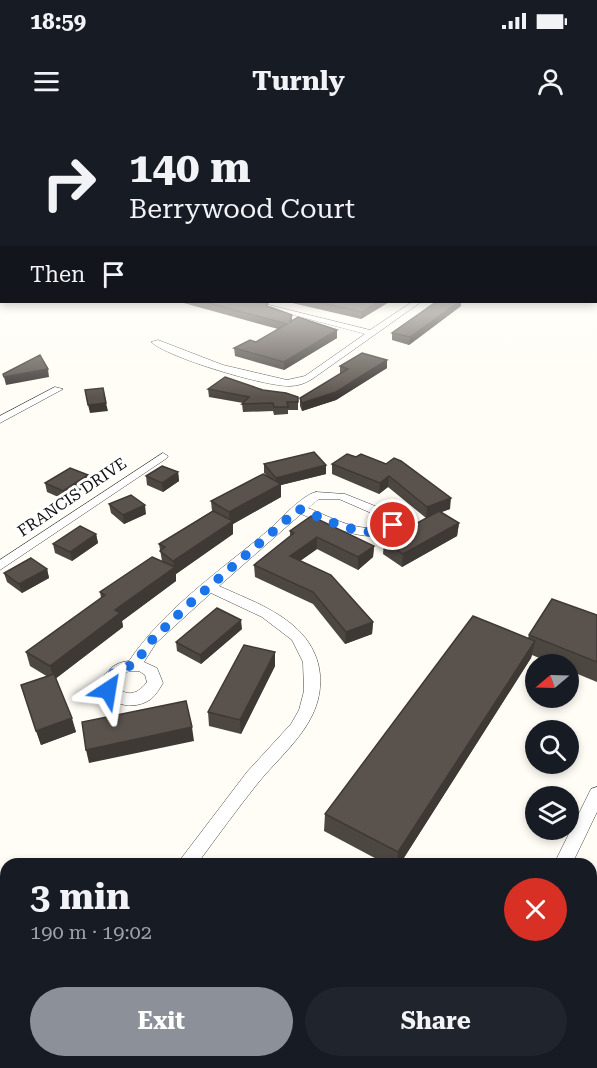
<!DOCTYPE html>
<html lang="en">
<head>
<meta charset="utf-8">
<style>
  :root { --surface:#171b24; --page:#20242c; --text:#f1f3f6; --muted:#9ea1a6; --accent:#8c9099 }
  body { margin:0; font-family:"Roboto Serif",serif; background:var(--page); color:var(--text); height:100vh; display:flex; flex-direction:column; font-size:22px; white-space:nowrap }
  * { box-sizing:border-box; margin:0 }
  p { font-size:20px; color:var(--muted) }
  .icon { flex:none; width:33px; height:33px; fill:none; stroke:currentColor; stroke-width:2; stroke-linecap:round; stroke-linejoin:round }
  .map { position:relative; flex:1; overflow:hidden }
  .sheet { position:absolute; left:0px; top:738px; width:597px; height:210px; display:flex; flex-direction:column; background:var(--surface); border-radius:18px 18px 0 0; box-shadow:0 3px 9px #0003 }
  .sheet>* { flex:none }
  .banner { position:absolute; left:0px; top:0px; width:597px; height:183px; box-shadow:0 3px 9px #0003; background:#171b24; color:var(--text); overflow:hidden }
  .needle { width:39px; rotate:251deg }
  .buttons { position:absolute; left:525px; top:534px; display:grid; gap:12px }
  .buttons a { display:grid; place-items:center; width:54px; height:54px; border-radius:50%; background:var(--surface); box-shadow:0 3px 9px #0003; font-size:30px }
  .pin { position:absolute; display:grid; place-items:center; width:51px; height:51px; color:#fff; margin:-26px; border:3px solid #fff; border-radius:50%; box-shadow:0 2px 6px #0007 }
  .me { position:absolute; width:66px; margin:-33px; rotate:33deg; stroke-linejoin:round; filter:drop-shadow(0 0 4px #0008) }
  .turn { display:flex; align-items:center; gap:21px; height:126px; padding:0 30px; font-size:27px }
  .turn .icon { width:78px; height:78px; stroke-width:2.5 }
  .turn b { display:block; font-size:42px; line-height:51px }
  .then { display:flex; align-items:center; height:57px; padding:0 30px; background:#0003; gap:12px; font-size:22px }
  .round { display:grid; place-items:center; flex:none; width:63px; height:63px; border-radius:32px; background:var(--page) }
  .headline { display:flex; align-items:center; justify-content:space-between; height:102px; padding:0 30px }
  h1 { font-size:36px; font-weight:700; line-height:45px }
  .action { display:flex; gap:12px; margin-top:auto; padding:12px 30px }
  .action a { flex:1; height:69px; border-radius:36px; background:var(--accent); color:#fff; font-size:24px; font-weight:700; line-height:69px; text-align:center }
  .action a+a { background:var(--page); color:var(--text) }
  .status { display:flex; justify-content:space-between; align-items:center; height:42px; padding:0 30px; background:var(--surface); direction:ltr }
  .status svg { height:16px; fill:currentColor }
  header { display:flex; justify-content:space-between; align-items:center; height:78px; padding:0 30px; background:var(--surface); font-size:27px; font-weight:700 }
  .map>svg:first-child { display:block }
  .lines { fill:none; stroke-linecap:round; stroke-linejoin:round }
  .minor-casing { stroke:#444; stroke-width:1 }
  .primary-casing { stroke:#222; stroke-width:1 }
  .minor { fill:#fff; fill-rule:evenodd }
  .primary { fill:#f9d66b; fill-rule:evenodd }
  .wall { fill:#4d4742 }
  .shaded-wall { fill:#3f3936 }
  .building { fill:#5a524d; stroke:#3f3936; stroke-width:1.5 }
  .route { stroke:#1a73e8; stroke-width:10; stroke-dasharray:0 18 }
  .labels { text-anchor:middle; dominant-baseline:central; stroke-width:6; stroke-linejoin:round; paint-order:stroke }
  .street-label { font-size:16px; fill:#111; stroke:#fff }
</style>
</head>
<body>
<div class="status"><b>18:59</b><svg viewBox="0 0 49 12"><path d="M0 12V9h3v3zM5 12V6h3v6zM10 12V3h3v9zM15 12V0h3v12zM26 1h20v11H26zM47 4h2v5h-2z"/></svg></div>
<header><svg class="icon" aria-label="menu" viewBox="0 0 24 24"><path d="M4 6h16M4 12h16M4 18h16"/></svg>Turnly<svg class="icon" aria-label="person" viewBox="0 0 24 24"><circle cx="12" cy="8" r="4"/><path d="M4 21q1-7 8-7t8 7"/></svg></header>
<div class="map">
<svg width="597" height="948" viewBox="0 0 597 948">
  <rect width="100%" height="100%" fill="#fffdf5"/>
  <g class="lines">
    <g class="minor-casing">
      <path id="minor" d="M245,182H257L370,210L412,182H421L315,257C307,263 298,266 289,266C263,266 169,238 151,222L158,220L223,245L287,260L305,256L365,214Z
        M55,267L63,269L0,303V296Z
        M163,333L168,336L167,338L0,450V440Z
        M316,372L345,374L395,394L399,405C375,431 327,404 301,394L219,466C247,479 280,490 302,514C312,525 319,540 320,555C324,602 284,631 258,663C237,689 217,717 197,744H177L247,652L291,604L299,590L304,571L303,542L292,520L262,497L211,473L156,523L144,542L157,548L163,563C160,568 156,575 151,579C133,592 105,585 100,562C107,550 115,542 129,541C165,488 221,450 270,409C281,399 302,375 316,372ZM319,379H339L385,399L387,404C362,416 331,397 308,388ZM129,551H139L145,555L147,562C139,573 128,578 117,567L115,562L118,558Z
        M597,667V692L572,744H554L591,669Z
        M6,940V942H30L28,948H3Z
        M487,942H509L507,948H485Z"/>
    </g>
    <g class="primary-casing">
      <path id="primary" d="M425,942H466L464,948H422Z"/>
    </g>
    <use href="#minor" class="minor"/>
    <use href="#primary" class="primary"/>
  </g>
  <path class="wall" d="M180,182H261L268,183V186L292,195V201L337,218L284,250L235,236L234,228L256,222L278,209Z
    M288,182H389L361,199Z
    M461,186L409,225L392,220V213Z
    M340,246L387,248L336,280L302,291L300,286V278L340,254Z
    M208,269L263,270L298,277V290H288V294L274,295L273,291L243,292L242,284L243,283L209,277Z
    M356,337L450,389L441,392L459,403L457,416L402,447L383,434L384,421L426,398L388,367L379,374L332,354V344Z
    M264,344L326,354L281,365V377L233,404V414L176,454V461L122,501L123,507L56,558L76,612L41,625L21,565L48,557L30,546L26,532L101,478L100,472L162,441L159,424L212,391L211,381L268,357L264,353Z
    M178,352L179,361L163,372L147,365L146,356Z
    M88,355L90,364L65,380L47,372L45,363Z
    M109,384L146,394L124,404L111,393Z
    M290,411L374,426L373,437L358,450L317,429L300,441L373,502L372,514L345,524L313,484L255,457L254,445L290,416Z
    M96,414L98,423L72,441L55,433L53,424Z
    M47,449L49,458L22,473L7,462L4,453Z
    M597,495V562L568,550V544H554L532,535L531,538L400,744H386L324,711L325,694L528,518L529,515Z
    M242,509L201,544L177,531L176,522Z
    M275,532V546L241,614L209,606L208,592Z"/>
  <path class="shaded-wall" d="M378,182H389L361,199L362,192Z
    M459,182H461V186L409,225L410,217Z
    M337,210V218L284,250V242Z
    M387,240V248L336,280L302,291V283Z
    M48,249L49,257L6,265L4,257Z
    M106,283L108,291L90,293L88,285Z
    M326,345V354L281,365V377L233,404V414L176,454V461L122,501L123,507L54,560L50,546L115,490L174,448L173,441L230,403L229,392L276,367V358Z
    M178,352L179,361L163,372L162,363Z
    M88,355L90,364L65,380L63,371Z
    M389,356L388,367L379,374L380,363Z
    M451,378L450,389L426,398L427,387Z
    M145,385L146,394L124,404L123,395Z
    M459,403L457,416L402,447L403,434Z
    M96,414L98,423L72,441L70,432Z
    M317,417V429L290,448V436Z
    M374,426L373,437L358,450V437Z
    M47,449L49,458L22,473L19,464Z
    M241,500L242,509L201,544L200,535Z
    M373,502L372,514L345,524L346,512Z
    M535,521L531,538L400,744H397L398,732Z
    M275,532V546L241,614L240,600Z
    M72,598L76,612L41,625L36,611Z
    M192,607L194,621L89,643L86,630Z"/>
  <path class="building" d="M205,182H261L268,183L267,186L292,195L290,202L298,197L337,210L284,242L234,228L250,220L256,222L287,204Z
    M317,182H378L362,192Z
    M436,182H459L410,217L392,213Z
    M362,233L387,240L336,272L302,283L300,278L348,249L340,246Z
    M40,235L48,249L4,257L3,254Z
    M225,257L263,270L286,273L298,277V282H287L288,287H274L273,283L242,284L249,277L208,269Z
    M103,268L106,283L88,285L85,270Z
    M314,332L326,345L276,358L264,344Z
    M347,334L356,337L361,334L386,344L394,338L401,341L451,378L427,387L389,356L380,363L332,344Z
    M162,346L178,352L162,363L146,356Z
    M70,348L88,355L63,371L45,363Z
    M263,354L281,364L229,392L211,381Z
    M131,375L145,385L123,395L109,384Z
    M213,391L233,401L173,441L160,431L165,427L159,424Z
    M439,391L459,403L403,434L384,421Z
    M311,396L374,426L358,437L317,417L290,436L331,455L373,502L346,512L313,472L254,445L294,413L290,411Z
    M80,406L96,414L70,432L53,424Z
    M152,437L175,447L115,490L120,493L50,546L26,532L105,475L100,472Z
    M31,438L47,449L19,464L4,453Z
    M552,479L597,495V542L529,515Z
    M217,488L241,500L200,535L176,522Z
    M473,496L535,521L398,732L325,694Z
    M244,525L275,532L240,600L208,592Z
    M54,554L72,598L36,611L21,565Z
    M186,581L192,607L86,630L82,602Z"/>
  <linearGradient id="sky" x2="0" y2="1"><stop stop-color="#95c6ee"/><stop offset="0.52" stop-color="#fffefa"/><stop offset="1" stop-color="#fffefa" stop-opacity="0"/></linearGradient>
  <rect width="597" height="278" fill="url(#sky)"/>
  <g class="lines">
    <path class="route" d="M108,570C105,554 120,547 134,545L152,520L187,486L299,389C325,398 370,424 393,405"/>
  </g>
  <g class="labels">
    <g class="street-label">
      <text transform="translate(72 377) rotate(-34)">FRANCIS DRIVE</text>
    </g>
  </g>
</svg>
<div class="buttons">
<a><svg class="needle" viewBox="-14 -14 28 28"><path d="M0-13l5 13h-10z" fill="#e53935"/><path d="M0 13l5-13h-10z" fill="#9ea1a6"/></svg></a>
<a><svg class="icon" aria-label="search" viewBox="0 0 24 24"><circle cx="10" cy="10" r="6"/><path d="M15 15l6 6"/></svg></a>
<a><svg class="icon" aria-label="layers" viewBox="0 0 24 24"><path d="M12 4l9 5-9 5-9-5zM3 14l9 5 9-5"/></svg></a>
</div>
<div class="pin" style="left:393px;top:405px;background:#d93025"><svg class="icon" aria-label="arrive" viewBox="0 0 24 24"><path d="M6 21V4h12l-3 4 3 4H6"/></svg></div>
<svg class="me" style="left:108px;top:570px" viewBox="-20 -20 40 40"><path d="M0-17L14 15 0 8-14 15z" fill="#1a73e8" stroke="#fff" stroke-width="4"/></svg>
<div class="banner">
<div class="turn"><svg class="icon" aria-label="right" viewBox="0 0 24 24"><path d="M7 20v-9h11M14 6l5 5-5 5"/></svg><div><b>140 m</b>Berrywood Court</div></div>
<div class="then">Then<svg class="icon" aria-label="arrive" viewBox="0 0 24 24"><path d="M6 21V4h12l-3 4 3 4H6"/></svg></div>
</div>
<section class="sheet">
<div class="headline"><div><h1>3 min</h1><p>190 m · 19:02</p></div><a class="round" style="background:#d93025;color:#fff"><svg class="icon" aria-label="close" viewBox="0 0 24 24"><path d="M6 6l12 12M18 6L6 18"/></svg></a></div>
<div class="action"><a>Exit</a><a>Share</a></div>
</section>
</div>
</body>
</html>
